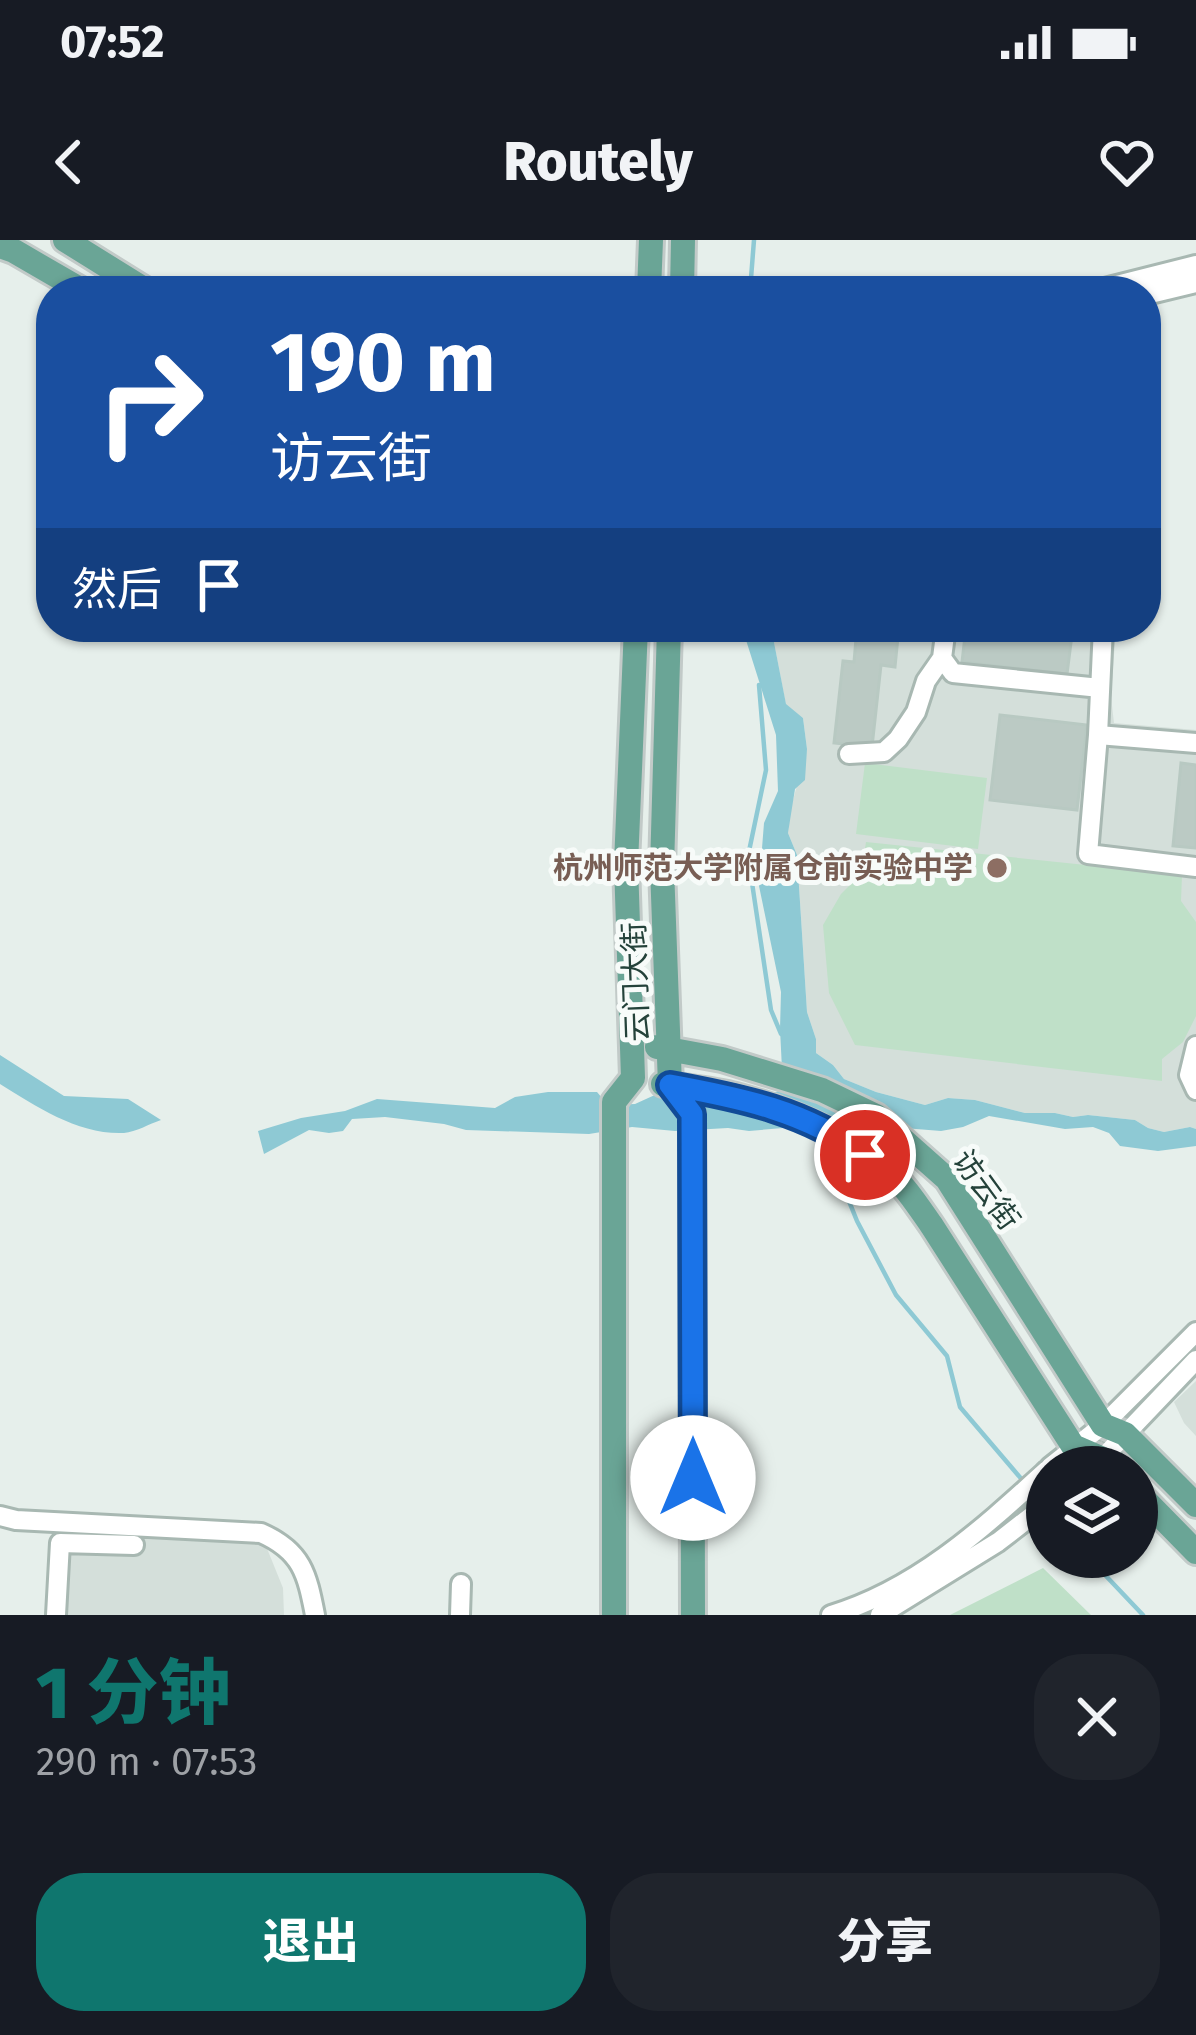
<!DOCTYPE html>
<html lang="zh">
<head>
<meta charset="utf-8">
<style>
  :root { --surface:#171b24; --page:#20242c; --text:#f1f3f6; --muted:#9ea1a6; --accent:#0f766e }
  body { margin:0; font-family:"Fira Sans","Noto Sans SC",sans-serif; background:var(--page); color:var(--text); height:100vh; display:flex; flex-direction:column; font-size:45px; white-space:nowrap }
  * { box-sizing:border-box; margin:0 }
  p { font-size:39px; color:var(--muted) }
  .icon { flex:none; width:66px; height:66px; fill:none; stroke:currentColor; stroke-width:2; stroke-linecap:round; stroke-linejoin:round }
  .map { position:relative; height:1375px; overflow:hidden }
  .sheet { display:flex; flex-direction:column; background:var(--surface); flex:1 }
  .sheet>* { flex:none }
  .banner { position:absolute; left:36px; top:36px; width:1125px; height:366px; border-radius:48px; box-shadow:0 3px 9px #0004; background:#1a4fa0; color:#fff; overflow:hidden }
  .tools { position:absolute; left:1026px; top:1206px; display:grid; gap:24px }
  .tools a { display:grid; place-items:center; width:132px; height:132px; border-radius:50%; background:var(--surface); box-shadow:0 3px 9px #0004; font-size:60px }
  .pin { position:absolute; display:grid; place-items:center; width:102px; height:102px; color:#fff; margin:-51px; border:6px solid #fff; border-radius:50%; box-shadow:0 3px 12px #0007 }
  .me { position:absolute; width:132px; margin:-66px; rotate:0deg; stroke-linejoin:round; filter:drop-shadow(0 0 9px #0008) }
  .turn { display:flex; align-items:center; gap:42px; height:252px; padding:0 36px; font-size:54px }
  .turn .icon { width:156px; height:156px; stroke-width:2.5 }
  .turn b { display:block; font-size:84px; line-height:102px }
  .then { display:flex; align-items:center; height:114px; padding:0 36px; background:#0003; gap:24px; font-size:45px }
  .round { display:grid; place-items:center; flex:none; width:126px; height:126px; border-radius:48px; background:var(--page) }
  .overview { display:flex; align-items:center; justify-content:space-between; height:204px; padding:0 36px }
  h1 { font-size:72px; font-weight:800; line-height:90px; color:var(--accent) }
  .action { display:flex; gap:24px; margin-top:auto; padding:24px 36px }
  .action a { flex:1; height:138px; border-radius:48px; background:var(--accent); color:#fff; font-size:48px; font-weight:800; line-height:138px; text-align:center }
  .action a+a { background:var(--page); color:var(--text) }
  .status { display:flex; justify-content:space-between; align-items:center; height:84px; padding:0 60px; background:var(--surface); direction:ltr }
  .status svg { height:33px; fill:currentColor }
  header { display:flex; justify-content:space-between; align-items:center; height:156px; padding:0 36px; background:var(--surface); font-size:54px; font-weight:800 }
  .map>svg:first-child { display:block }
  .built { fill:#d4dfda }
  .green { fill:#bfe0c8 }
  .water { fill:#8ec9d4 }
  .lines { fill:none; stroke-linecap:round; stroke-linejoin:round }
  .stream { stroke:#8ec9d4; stroke-width:4.5 }
  .building { fill:#bbcac4; stroke:#b8c9c2; stroke-width:3 }
  .minor-casing { stroke:#a8b8b2; stroke-width:24 }
  .major-casing { stroke:#c2cac8; stroke-width:30 }
  .minor { stroke:#fff; stroke-width:18 }
  .major { stroke:#6aa596; stroke-width:24 }
  .route-casing { stroke:#114b97; stroke-width:30 }
  .route { stroke:#1a73e8; stroke-width:21 }
  .education-dot { fill:#8d6e63; stroke:#f7fbf9; stroke-width:4.5 }
  .labels { text-anchor:middle; dominant-baseline:central; stroke-width:10; stroke-linejoin:round; paint-order:stroke }
  .education-label { font-size:30px; font-weight:bold; fill:#785e54; stroke:#f7fbf9; text-anchor:end }
  .street-label { font-size:30px; fill:#24423a; stroke:#f7fbf9 }
</style>
</head>
<body>
<div class="status"><b>07:52</b><svg viewBox="0 0 49 12"><path d="M0 12V9h3v3zM5 12V6h3v6zM10 12V3h3v9zM15 12V0h3v12zM26 1h20v11H26zM47 4h2v5h-2z"/></svg></div>
<header><svg class="icon" aria-label="back" viewBox="0 0 24 24"><path d="M15 5l-7 7 7 7"/></svg>Routely<svg class="icon" aria-label="heart" viewBox="0 0 24 24"><path d="M12 20l-8-8c-3-5 5-10 8-4 3-6 11-1 8 4z"/></svg></header>
<div class="map">
<svg width="1196" height="1375" viewBox="0 0 1196 1375">
  <rect width="100%" height="100%" fill="#e6efeb"/>
  <path class="built" d="M771,387H1116L1111,457L1114,483L1196,490V889L1190,887L1164,892L1148,888L1135,880L1088,875L1073,877L1055,873H1025L975,860L948,858L925,865L876,852L844,839L833,825L816,813V799L807,772L797,615L788,593L790,571L807,509L803,478L786,465Z
    M1196,1141V1196L1184,1183L1174,1162Z
    M52,1292L244,1300L266,1306L283,1348L284,1375H45Z"/>
  <path class="green" d="M865,523L987,538L978,609L856,594Z
    M866,602L1182,635L1181,661L1196,682V776L1183,802L1162,819V841L855,805L829,753L823,685L841,654L861,634Z
    M1043,1328L1091,1375H950Z"/>
  <path class="water" d="M748,387H771L786,464L803,478L807,509L805,540L795,549L788,593L797,615L807,772L816,799V813L833,825L844,839L876,852L925,865L948,858L975,860L1025,873H1055L1073,877L1088,875L1135,880L1148,888L1164,892L1190,887L1196,889V906L1158,911L1120,906L1109,893L1093,887L1065,889L989,876L963,887L941,891L842,883L818,889L795,887L749,891L728,888L675,891L632,887L589,894L466,890L444,884L385,877L352,879L343,891L329,893L309,890L264,914L258,891L301,878L345,871L377,859L495,868L515,857L548,852H597L608,865L635,864L657,854L720,860L769,855L783,849L780,789L781,752L759,646L764,583L778,551L776,495L746,400Z
    M0,815L64,856L128,859L161,880C149,884 136,892 124,893C79,895 37,867 0,844Z"/>
  <g class="lines">
    <path class="stream" d="M750,51L754,0
      M759,445L766,530L748,616L771,770L781,794
      M824,899L857,981L896,1055L947,1116L960,1167L1024,1242
      M1088,1317L1143,1375"/>
  </g>
  <path class="building" d="M857,387H899L895,427L881,425L872,507L834,503L843,421L854,422Z
    M966,387H1073L1067,434L962,422Z
    M1000,475L1087,485L1077,570L990,560Z
    M1181,523L1196,525V608L1173,606Z"/>
  <g class="lines">
    <g class="minor-casing">
      <path id="minor" d="M1093,51L1196,25
        M1146,55L1196,43
        M946,387L942,418L953,433L1100,448
        M1098,495L1103,387
        M1196,503L1098,495L1088,614L1196,627
        M849,514L884,512L898,499L916,472L926,441L942,418
        M1196,806L1189,835L1196,850
        M1096,1225L1196,1120
        M1050,1227L1103,1185L1196,1092
        M0,1276L16,1280L261,1293C302,1311 307,1334 315,1375
        M56,1375L60,1303L134,1305
        M460,1375L461,1344
        M831,1375C917,1349 982,1289 1047,1230
        M880,1375L998,1302L1047,1264"/>
    </g>
    <g class="major-casing">
      <path id="major" d="M65,0L147,51
        M0,6L14,11L83,51
        M649,51L651,0
        M682,51L683,0
        M669,387L662,628L670,845L692,874L693,1375
        M657,807L722,819L822,850L876,876L947,939L1103,1185L1125,1194L1196,1265
        M663,844C687,848 712,850 736,856C789,870 843,894 885,928C904,944 918,966 932,986L1073,1206L1103,1219L1112,1227
        M1137,1252L1196,1312
        M614,1375V862L633,838L626,624L636,387"/>
    </g>
    <use href="#minor" class="minor"/>
    <use href="#major" class="major"/>
  </g>
  <g class="lines">
    <g class="route-casing">
      <path id="route" d="M693,1238L692,874L670,845C741,858 806,871 865,915"/>
    </g>
    <use href="#route" class="route"/>
  </g>
  <circle class="education-dot" cx="997" cy="628" r="12"/>
  <g class="labels">
    <g class="education-label">
      <text x="973" y="628">杭州师范大学附属仓前实验中学</text>
    </g>
    <g class="street-label">
      <text transform="translate(636 742) rotate(-92)">云门大街</text>
      <text transform="translate(986 950) rotate(54)">访云街</text>
    </g>
  </g>
</svg>
<div class="tools">
<a><svg class="icon" aria-label="layers" viewBox="0 0 24 24"><path d="M12 4l9 5-9 5-9-5zM3 14l9 5 9-5"/></svg></a>
</div>
<div class="pin" style="left:865px;top:915px;background:#d93025"><svg class="icon" aria-label="arrive" viewBox="0 0 24 24"><path d="M6 21V4h12l-3 4 3 4H6"/></svg></div>
<svg class="me" style="left:693px;top:1238px" viewBox="-20 -20 40 40"><circle r="19" fill="#fff"/><path d="M0-13L10 11 0 6-10 11z" fill="#1a73e8"/></svg>
<div class="banner">
<div class="turn"><svg class="icon" aria-label="right" viewBox="0 0 24 24"><path d="M7 20v-9h11M14 6l5 5-5 5"/></svg><div><b>190 m</b>访云街</div></div>
<div class="then">然后<svg class="icon" aria-label="arrive" viewBox="0 0 24 24"><path d="M6 21V4h12l-3 4 3 4H6"/></svg></div>
</div>
</div>
<section class="sheet">
<div class="overview"><div><h1>1 分钟</h1><p>290 m · 07:53</p></div><a class="round"><svg class="icon" aria-label="close" viewBox="0 0 24 24"><path d="M6 6l12 12M18 6L6 18"/></svg></a></div>
<div class="action"><a>退出</a><a>分享</a></div>
</section>
</body>
</html>
